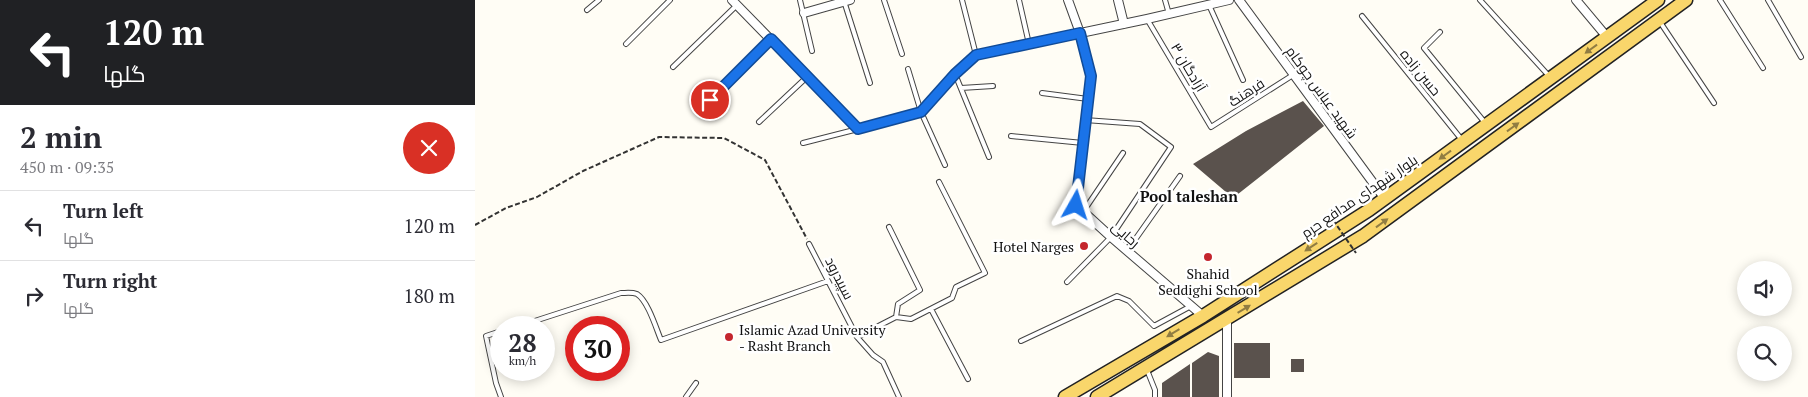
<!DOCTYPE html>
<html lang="en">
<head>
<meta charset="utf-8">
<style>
  :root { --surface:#fff; --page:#f7f7f7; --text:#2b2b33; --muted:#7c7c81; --line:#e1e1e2 }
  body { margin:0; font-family:"PT Serif",Cairo,serif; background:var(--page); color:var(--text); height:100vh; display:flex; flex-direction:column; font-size:19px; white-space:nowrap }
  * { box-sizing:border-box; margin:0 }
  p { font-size:16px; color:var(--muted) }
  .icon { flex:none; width:28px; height:28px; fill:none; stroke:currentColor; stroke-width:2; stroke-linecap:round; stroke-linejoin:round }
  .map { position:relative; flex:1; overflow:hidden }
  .drawer { display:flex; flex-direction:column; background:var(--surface); width:475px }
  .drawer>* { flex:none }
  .guide { background:#202124; color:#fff; overflow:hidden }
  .buttons { position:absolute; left:1262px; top:261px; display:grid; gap:10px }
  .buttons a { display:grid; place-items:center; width:55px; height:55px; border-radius:50%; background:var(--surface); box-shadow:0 2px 12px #0003; font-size:25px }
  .speed { position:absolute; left:15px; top:316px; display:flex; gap:10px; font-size:25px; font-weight:700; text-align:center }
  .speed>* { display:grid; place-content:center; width:65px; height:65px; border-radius:50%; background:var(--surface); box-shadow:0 2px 12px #0003; line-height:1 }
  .speed small { font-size:12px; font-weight:400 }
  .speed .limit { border:8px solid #d22; background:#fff; color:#111 }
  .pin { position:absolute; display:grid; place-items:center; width:42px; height:42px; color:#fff; margin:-21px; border:2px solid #fff; border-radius:50%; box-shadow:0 1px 5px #0007 }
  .me { position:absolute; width:55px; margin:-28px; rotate:6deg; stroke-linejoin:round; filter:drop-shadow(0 0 4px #0008) }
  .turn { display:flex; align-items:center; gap:18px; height:105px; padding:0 20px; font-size:22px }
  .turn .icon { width:65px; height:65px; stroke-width:2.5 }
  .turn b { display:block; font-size:35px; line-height:42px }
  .round { display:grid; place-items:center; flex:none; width:52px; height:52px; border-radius:26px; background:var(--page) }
  .headline { display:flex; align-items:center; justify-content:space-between; height:85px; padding:0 20px }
  h1 { font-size:30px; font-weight:600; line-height:38px }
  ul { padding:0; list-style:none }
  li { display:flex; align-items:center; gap:15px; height:70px; padding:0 20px; border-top:1px solid var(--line) }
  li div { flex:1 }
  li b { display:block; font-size:19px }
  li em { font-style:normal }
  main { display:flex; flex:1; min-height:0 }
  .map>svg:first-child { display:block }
  .building { fill:#5a524d }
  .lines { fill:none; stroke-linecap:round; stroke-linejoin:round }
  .service-casing { stroke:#444; stroke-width:6 }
  .minor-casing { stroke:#444; stroke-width:10 }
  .primary-casing { stroke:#222; stroke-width:15 }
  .path { stroke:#333; stroke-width:2; stroke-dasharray:5 2.5; stroke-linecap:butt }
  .service { stroke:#fff; stroke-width:4 }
  .minor { stroke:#fff; stroke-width:8 }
  .primary { stroke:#f9d66b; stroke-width:12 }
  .path-bridge { stroke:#333; stroke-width:2; stroke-dasharray:5 2.5; stroke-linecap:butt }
  .oneway { fill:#917d42 }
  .route-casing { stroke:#114b97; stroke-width:12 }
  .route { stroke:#1a73e8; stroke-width:9 }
  .poi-dot { fill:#c4262e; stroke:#fff; stroke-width:2 }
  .labels { text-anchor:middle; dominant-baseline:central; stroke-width:5; stroke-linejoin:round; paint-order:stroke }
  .street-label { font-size:14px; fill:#111; stroke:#fff }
  .poi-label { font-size:14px; fill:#111; stroke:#fff; text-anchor:end }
  .neighbourhood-label { font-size:15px; font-weight:bold; fill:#111; stroke:#fff }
</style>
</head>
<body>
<main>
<section class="drawer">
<div class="guide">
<div class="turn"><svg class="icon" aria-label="left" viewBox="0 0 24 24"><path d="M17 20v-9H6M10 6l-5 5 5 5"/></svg><div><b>120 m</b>گلها</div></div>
</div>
<div class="headline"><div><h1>2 min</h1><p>450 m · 09:35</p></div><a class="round" style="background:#d93025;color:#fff"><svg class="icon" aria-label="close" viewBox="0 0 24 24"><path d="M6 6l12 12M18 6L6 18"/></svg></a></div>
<ul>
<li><svg class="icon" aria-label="left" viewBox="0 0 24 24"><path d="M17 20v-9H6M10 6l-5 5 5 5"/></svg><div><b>Turn left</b><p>گلها</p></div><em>120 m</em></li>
<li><svg class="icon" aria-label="right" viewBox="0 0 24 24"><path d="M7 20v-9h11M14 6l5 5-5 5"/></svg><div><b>Turn right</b><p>گلها</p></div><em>180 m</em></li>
</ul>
</section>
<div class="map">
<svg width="1333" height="397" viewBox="0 0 1333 397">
  <rect width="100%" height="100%" fill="#fffdf5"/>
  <path class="building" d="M828,101L849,126L758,198L718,164L771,131Z
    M759,343H795V378H759Z
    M733,352L744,356V397H717V363Z
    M816,359H829V372H816Z
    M715,364V397H687V383Z"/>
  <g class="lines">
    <g class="service-casing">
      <path id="service" d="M325,0L337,51
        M409,0L427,54
        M487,0L501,55
        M544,0L554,44
        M690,0L694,14
        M1005,0L1074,76
        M1245,0L1288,68
        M1293,0L1326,57
        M369,1L395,83
        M734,5L768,80
        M112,10L124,0
        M887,16L987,140
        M672,19L736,127L818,75
        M1185,22L1239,103
        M965,32L949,48L1011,124
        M151,44L195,0
        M198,67L262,5
        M433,69L446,112L470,165
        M480,74L514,157
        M486,88L518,86
        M567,93L613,99
        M235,100L296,39
        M284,122L333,76
        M536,136L608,143
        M328,143L383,129
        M608,212L648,153
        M414,227L445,290L423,304L421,317
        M334,244L382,337L398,355L408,362L424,397
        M652,251L705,176
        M592,282L636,237L696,147L665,124L610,120
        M456,309L493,379
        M421,317L436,319L477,298L481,287L510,273L464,182
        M38,328L146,293C151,293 157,292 162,294C173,301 181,328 186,340L353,281
        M26,331L11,336L21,383L26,397
        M382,337L421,317
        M546,341L642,296L654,301L679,326L716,306
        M672,370L680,390V397
        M211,397L221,383"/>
    </g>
    <g class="minor-casing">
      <path id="minor" d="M257,0L383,129L446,112L480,74L501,55L672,19L754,0
        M593,0L605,33L616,76L601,205L636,237L728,316
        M643,0L649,24
        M764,0L910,199
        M1101,0L1132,37
        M329,13L375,0
        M752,319V397"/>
    </g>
    <g class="primary-casing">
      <path id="primary" d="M590,397L728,316L894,210L1183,0
        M622,397L888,236L1211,0"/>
    </g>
    <path class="path" d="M0,225L31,208L62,197L108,171L184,137L249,138L290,160L332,239"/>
    <use href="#service" class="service"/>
    <use href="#minor" class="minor"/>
    <use href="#primary" class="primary"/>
    <path class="path-bridge" d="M858,220L881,253"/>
  </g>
  <defs><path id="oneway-solid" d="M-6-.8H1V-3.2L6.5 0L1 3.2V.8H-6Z" transform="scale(1.25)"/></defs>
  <g class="oneway">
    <use href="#oneway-solid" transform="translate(1116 49) rotate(144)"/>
    <use href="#oneway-solid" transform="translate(1038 127) rotate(-36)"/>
    <use href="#oneway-solid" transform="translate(970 155) rotate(144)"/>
    <use href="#oneway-solid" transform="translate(907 223) rotate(-36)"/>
    <use href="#oneway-solid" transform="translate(836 247) rotate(147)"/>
    <use href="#oneway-solid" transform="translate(769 309) rotate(-31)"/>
    <use href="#oneway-solid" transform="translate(698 333) rotate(149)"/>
  </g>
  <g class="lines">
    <g class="route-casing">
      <path id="route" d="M235,100L296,39L383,129L446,112L480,74L501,55L605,33L616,76L601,205"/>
    </g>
    <use href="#route" class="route"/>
  </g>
  <g class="poi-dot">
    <circle cx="609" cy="246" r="5"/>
    <circle cx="733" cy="257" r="5"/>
    <circle cx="254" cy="337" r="5"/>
  </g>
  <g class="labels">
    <g class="street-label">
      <text transform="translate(714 67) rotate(59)">آزادگان ۳</text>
      <text transform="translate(946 72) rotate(51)">حسن زاده</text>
      <text transform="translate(771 92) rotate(-33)">فرهنگ</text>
      <text transform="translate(847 92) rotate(54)">شهید عباس چوکام</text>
      <text transform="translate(884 196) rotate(-34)">بلوار شهدای مدافع حرم</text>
      <text transform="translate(651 234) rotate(41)">رجایی</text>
      <text transform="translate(365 278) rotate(63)">سپیدرود</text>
    </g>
    <g class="poi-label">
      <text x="599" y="246">Hotel Narges</text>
      <text x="733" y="273" text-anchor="middle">Shahid<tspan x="733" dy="16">Seddighi School</tspan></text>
      <text x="264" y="329" text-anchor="start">Islamic Azad University<tspan x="264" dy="16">- Rasht Branch</tspan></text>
    </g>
    <g class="neighbourhood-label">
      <text x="714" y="196">Pool taleshan</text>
    </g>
  </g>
</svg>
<div class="buttons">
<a><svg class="icon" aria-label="sound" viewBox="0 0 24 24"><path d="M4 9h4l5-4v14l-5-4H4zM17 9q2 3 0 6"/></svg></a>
<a><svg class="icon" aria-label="search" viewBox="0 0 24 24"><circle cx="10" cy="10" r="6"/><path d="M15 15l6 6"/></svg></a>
</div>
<div class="speed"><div>28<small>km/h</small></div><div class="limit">30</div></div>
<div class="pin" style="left:235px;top:100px;background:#d93025"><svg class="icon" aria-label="arrive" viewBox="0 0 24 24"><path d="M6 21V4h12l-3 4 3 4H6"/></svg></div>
<svg class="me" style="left:601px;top:205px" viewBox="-20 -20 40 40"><path d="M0-17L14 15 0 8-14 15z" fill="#1a73e8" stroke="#fff" stroke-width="4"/></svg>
</div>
</main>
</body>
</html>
